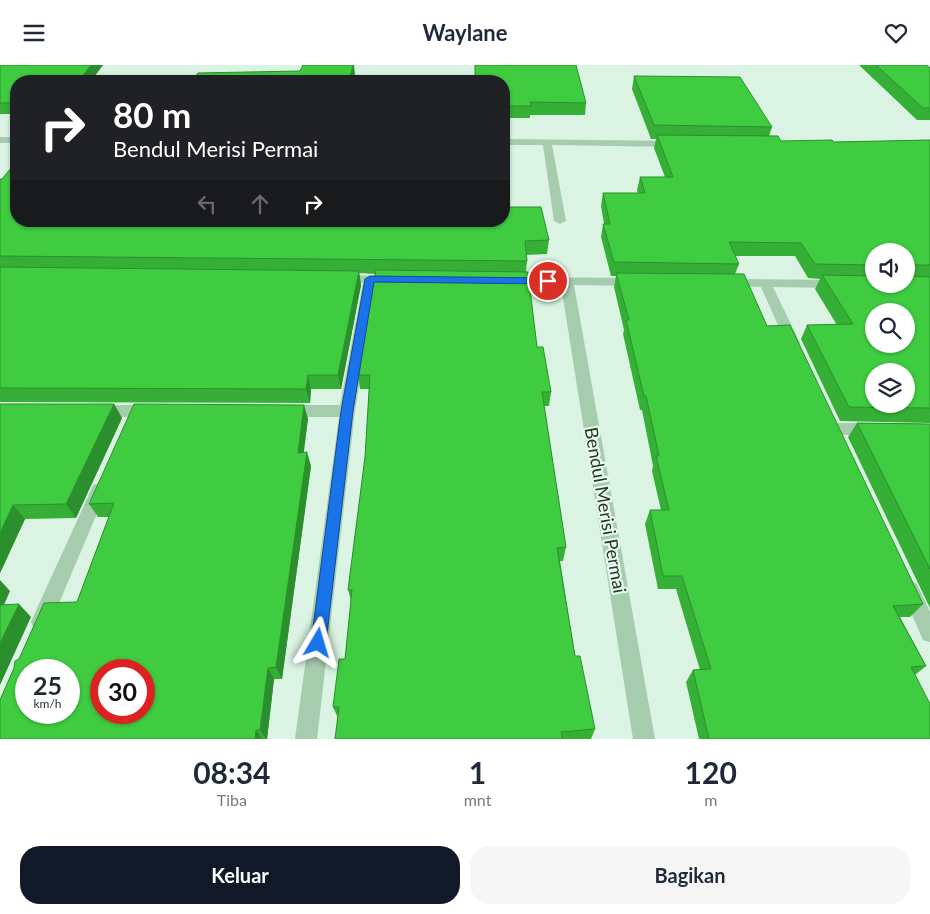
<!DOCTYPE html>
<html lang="id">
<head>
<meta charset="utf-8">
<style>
  :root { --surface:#fff; --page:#f6f6f7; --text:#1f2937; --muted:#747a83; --accent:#111827 }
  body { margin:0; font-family:Lato,sans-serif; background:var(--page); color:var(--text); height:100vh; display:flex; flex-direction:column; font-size:19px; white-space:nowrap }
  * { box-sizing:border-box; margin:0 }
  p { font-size:16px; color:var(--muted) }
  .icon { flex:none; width:28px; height:28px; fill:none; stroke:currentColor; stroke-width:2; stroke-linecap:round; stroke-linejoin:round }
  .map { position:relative; height:674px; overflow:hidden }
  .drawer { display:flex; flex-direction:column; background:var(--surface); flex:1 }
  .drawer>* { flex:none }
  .top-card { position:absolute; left:10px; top:10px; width:500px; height:152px; border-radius:20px; box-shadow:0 1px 4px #0004; background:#202124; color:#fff; overflow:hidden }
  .controls { position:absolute; left:865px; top:178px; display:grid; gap:10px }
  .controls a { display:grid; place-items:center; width:50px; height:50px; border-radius:50%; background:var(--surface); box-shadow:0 1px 4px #0004; font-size:25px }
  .speed { position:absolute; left:15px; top:594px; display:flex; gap:10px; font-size:25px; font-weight:700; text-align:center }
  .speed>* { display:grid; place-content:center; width:65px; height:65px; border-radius:50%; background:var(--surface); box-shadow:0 1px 4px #0004; line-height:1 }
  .speed small { font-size:12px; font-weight:400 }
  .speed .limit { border:8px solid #d22; background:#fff; color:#111 }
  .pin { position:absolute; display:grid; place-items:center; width:42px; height:42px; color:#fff; margin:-21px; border:2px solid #fff; border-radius:50%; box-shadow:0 1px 5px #0007 }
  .me { position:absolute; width:55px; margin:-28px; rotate:7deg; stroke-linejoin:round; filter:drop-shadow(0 0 4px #0008) }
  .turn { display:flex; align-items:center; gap:18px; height:105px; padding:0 20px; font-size:22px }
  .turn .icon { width:65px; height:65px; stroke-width:2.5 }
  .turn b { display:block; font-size:35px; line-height:42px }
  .lanes { display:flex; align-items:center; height:48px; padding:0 20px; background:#0003; justify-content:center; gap:25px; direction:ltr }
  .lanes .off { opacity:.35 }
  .eta { display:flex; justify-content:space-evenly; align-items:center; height:85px; text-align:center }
  .eta b { font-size:30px; font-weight:700; line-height:35px }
  .button { display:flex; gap:10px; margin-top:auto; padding:10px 20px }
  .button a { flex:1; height:58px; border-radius:20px; background:var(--accent); color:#fff; font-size:20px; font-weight:700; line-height:58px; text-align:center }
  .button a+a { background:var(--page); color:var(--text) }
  header { display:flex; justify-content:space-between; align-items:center; height:65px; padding:0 20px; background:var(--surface); font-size:22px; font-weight:700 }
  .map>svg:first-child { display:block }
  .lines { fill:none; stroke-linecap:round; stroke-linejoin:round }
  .street { fill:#a6ccae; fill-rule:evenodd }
  .wall { fill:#36af37; fill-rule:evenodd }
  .shaded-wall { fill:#2c8f2d }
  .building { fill:#3fcc40; stroke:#2c8f2d; fill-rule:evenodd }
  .route { fill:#1a73e8; stroke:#114b97 }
  .labels { text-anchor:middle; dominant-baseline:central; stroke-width:4.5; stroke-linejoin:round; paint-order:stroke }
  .street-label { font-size:18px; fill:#273728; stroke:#e7faed }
</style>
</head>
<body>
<header><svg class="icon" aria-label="menu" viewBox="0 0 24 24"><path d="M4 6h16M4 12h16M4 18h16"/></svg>Waylane<svg class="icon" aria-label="heart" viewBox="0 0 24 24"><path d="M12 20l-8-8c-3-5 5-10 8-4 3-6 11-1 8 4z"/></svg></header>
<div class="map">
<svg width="930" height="674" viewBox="0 0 930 674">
  <rect width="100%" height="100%" fill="#daf3e2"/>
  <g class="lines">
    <path class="street" d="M0,72H16V78H0Z
      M504,74L676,76L681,79L676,82L552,80L566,156L560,159L554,156L543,80H504Z
      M339,210L394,211L400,215L394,219L376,218L355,346L317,674H295L339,352H286L281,350L278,346L281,342L286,340H340L363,218L335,217L333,214Z
      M509,212L634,213L640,217L634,221L574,220L655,674H633L561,220L505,219L503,216L505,213Z
      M729,214L839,215L845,219L839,223L773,222L800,278L798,281H788L786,278L761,222L725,221L723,218Z
      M98,340H150L155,342L158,346L155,350L150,352H98L93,350L90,346L93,342Z
      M834,358H874L879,360L882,364L879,368L874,370H834L829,368L826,364L829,360Z
      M99,418L105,420L107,425L48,564L41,566L34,564L31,557L34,550L91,425L93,420Z
      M910,516L917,519L930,547V577L923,575L901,525L903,519Z"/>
  </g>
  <path class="wall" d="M0,0H103L91,16H16V49H0Z
    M859,0H926L930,3V55H917Z
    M634,11L772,62L769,71L781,76L834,77L930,75V358L840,356L801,274L807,260H837L815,224L820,214L808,213L795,191H735L739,199L735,209L767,261L923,539L910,552H900L926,601L915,610L930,674H699L686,617L693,605H700L676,524H658L645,459L650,445H661L652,406L653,401L642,345H640L623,269L624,265L614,222L616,211H611L601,172L603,159H604L601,141L603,128H638L637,125L640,112H665L654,83L656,74H651L632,24ZM874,186H906V219H874Z
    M504,16L586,38L585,50H530V53H504Z
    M0,114L549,175L547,189L526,190L527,196L526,207L537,282L551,327L549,341H544L566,482L563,496H560L575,591L595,664L591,674H335L338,653L333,642L345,594L351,535L348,525L365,392L369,324H360L358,310L375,209L359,208L361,220L341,324H311L310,338L0,337Z
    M0,339H114L122,353L76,453L25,454L0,508Z
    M304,340L308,354L303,387L311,401L282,614H274L267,674H0L19,594L77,537L109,452H98L89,439Z
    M857,358L930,359V543L848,372Z"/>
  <path class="shaded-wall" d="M91,0H103L91,16H79Z
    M353,0H354L355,10L353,16H349Z
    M359,206L361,220L341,324L338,310Z
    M308,310L311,324L310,338L306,324Z
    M114,339L122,353L76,453L66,439Z
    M304,340L308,354L302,402L298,388Z
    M307,387L311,401L282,614L276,602Z
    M13,440L25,454L0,508V468Z
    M0,515L10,526L0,549Z
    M19,539L31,552L0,620V578Z
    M268,603L274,614L267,674H266L260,665Z
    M256,665L262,674H255Z"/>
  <path class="building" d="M0,0H91L79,16H16V38H0Z
    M303,0H353L349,16L380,15V16H193L198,8L300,6Z
    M475,0H576L586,38L530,37L531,41H504V16H475Z
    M876,0H926L930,3V43H923Z
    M634,11L740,12L772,62L654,60Z
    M657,70L778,71L781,76L832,75L834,77L930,75V200H914L912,203H906V186H874V200L815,199L801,178L729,177L739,199L614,197L603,159H610L603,128H645L640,112H673Z
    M16,97V156H504V142H541L549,175L525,176L527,196L0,191V114H2Z
    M0,202L359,206L338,310H308L306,324L0,323Z
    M376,205L528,207L537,282H543L551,327H542L566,482L557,483L575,591H580L595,664L561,667L562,674H335L339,642H333L339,594H345L352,525H348L365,392L370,310H358Z
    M616,208L744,209L767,261L790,260L923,539L893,541L926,601L911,602L930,639V674H709L693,605L711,604L682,511H663L650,445H669L656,391H659L646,331H644L626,255H629Z
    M822,210L874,211V219H906V211L930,212V343L849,342L807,260L853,259ZM874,246H906V279H874ZM874,306H906V339H874Z
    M0,339H114L66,439L13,440L0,468Z
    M134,339L304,340L298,388L307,387L276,602L268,603L260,665H256L255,674H0V635L14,603L15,596L19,594L44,538L77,537L114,438L89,439ZM26,605H69V648H26ZM101,605H144V648H101Z
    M857,358L930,359V504Z
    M19,539L0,578V540Z"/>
  <path class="route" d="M370,211L548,213L552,216L548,219L374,217L353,346L326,578L324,583L318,585L313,583L311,578L341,346L365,214Z"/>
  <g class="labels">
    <g class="street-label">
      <text transform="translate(606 445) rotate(80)">Bendul Merisi Permai</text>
    </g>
  </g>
</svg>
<div class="controls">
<a><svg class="icon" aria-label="sound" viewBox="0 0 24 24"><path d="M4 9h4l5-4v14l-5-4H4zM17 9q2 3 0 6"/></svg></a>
<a><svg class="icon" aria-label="search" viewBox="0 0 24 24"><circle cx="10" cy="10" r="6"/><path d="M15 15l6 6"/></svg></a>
<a><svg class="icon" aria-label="layers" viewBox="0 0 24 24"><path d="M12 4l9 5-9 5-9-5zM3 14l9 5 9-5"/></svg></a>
</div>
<div class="speed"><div>25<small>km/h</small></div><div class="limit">30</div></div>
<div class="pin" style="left:548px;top:216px;background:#d93025"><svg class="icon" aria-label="arrive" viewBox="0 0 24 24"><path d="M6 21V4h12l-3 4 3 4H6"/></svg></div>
<svg class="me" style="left:318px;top:578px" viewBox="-20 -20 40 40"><path d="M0-17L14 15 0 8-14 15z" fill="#1a73e8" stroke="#fff" stroke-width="4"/></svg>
<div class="top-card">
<div class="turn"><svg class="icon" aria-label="right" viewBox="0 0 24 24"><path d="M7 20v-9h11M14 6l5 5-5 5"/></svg><div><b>80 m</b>Bendul Merisi Permai</div></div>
<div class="lanes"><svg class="icon off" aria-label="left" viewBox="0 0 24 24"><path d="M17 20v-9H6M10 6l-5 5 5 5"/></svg><svg class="icon off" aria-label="ahead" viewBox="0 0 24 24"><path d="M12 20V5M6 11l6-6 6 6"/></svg><svg class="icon" aria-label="right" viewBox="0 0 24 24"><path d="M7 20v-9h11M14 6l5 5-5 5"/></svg></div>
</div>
</div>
<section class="drawer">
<div class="eta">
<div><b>08:34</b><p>Tiba</p></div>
<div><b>1</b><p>mnt</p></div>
<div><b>120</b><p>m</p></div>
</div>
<div class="button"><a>Keluar</a><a>Bagikan</a></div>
</section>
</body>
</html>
